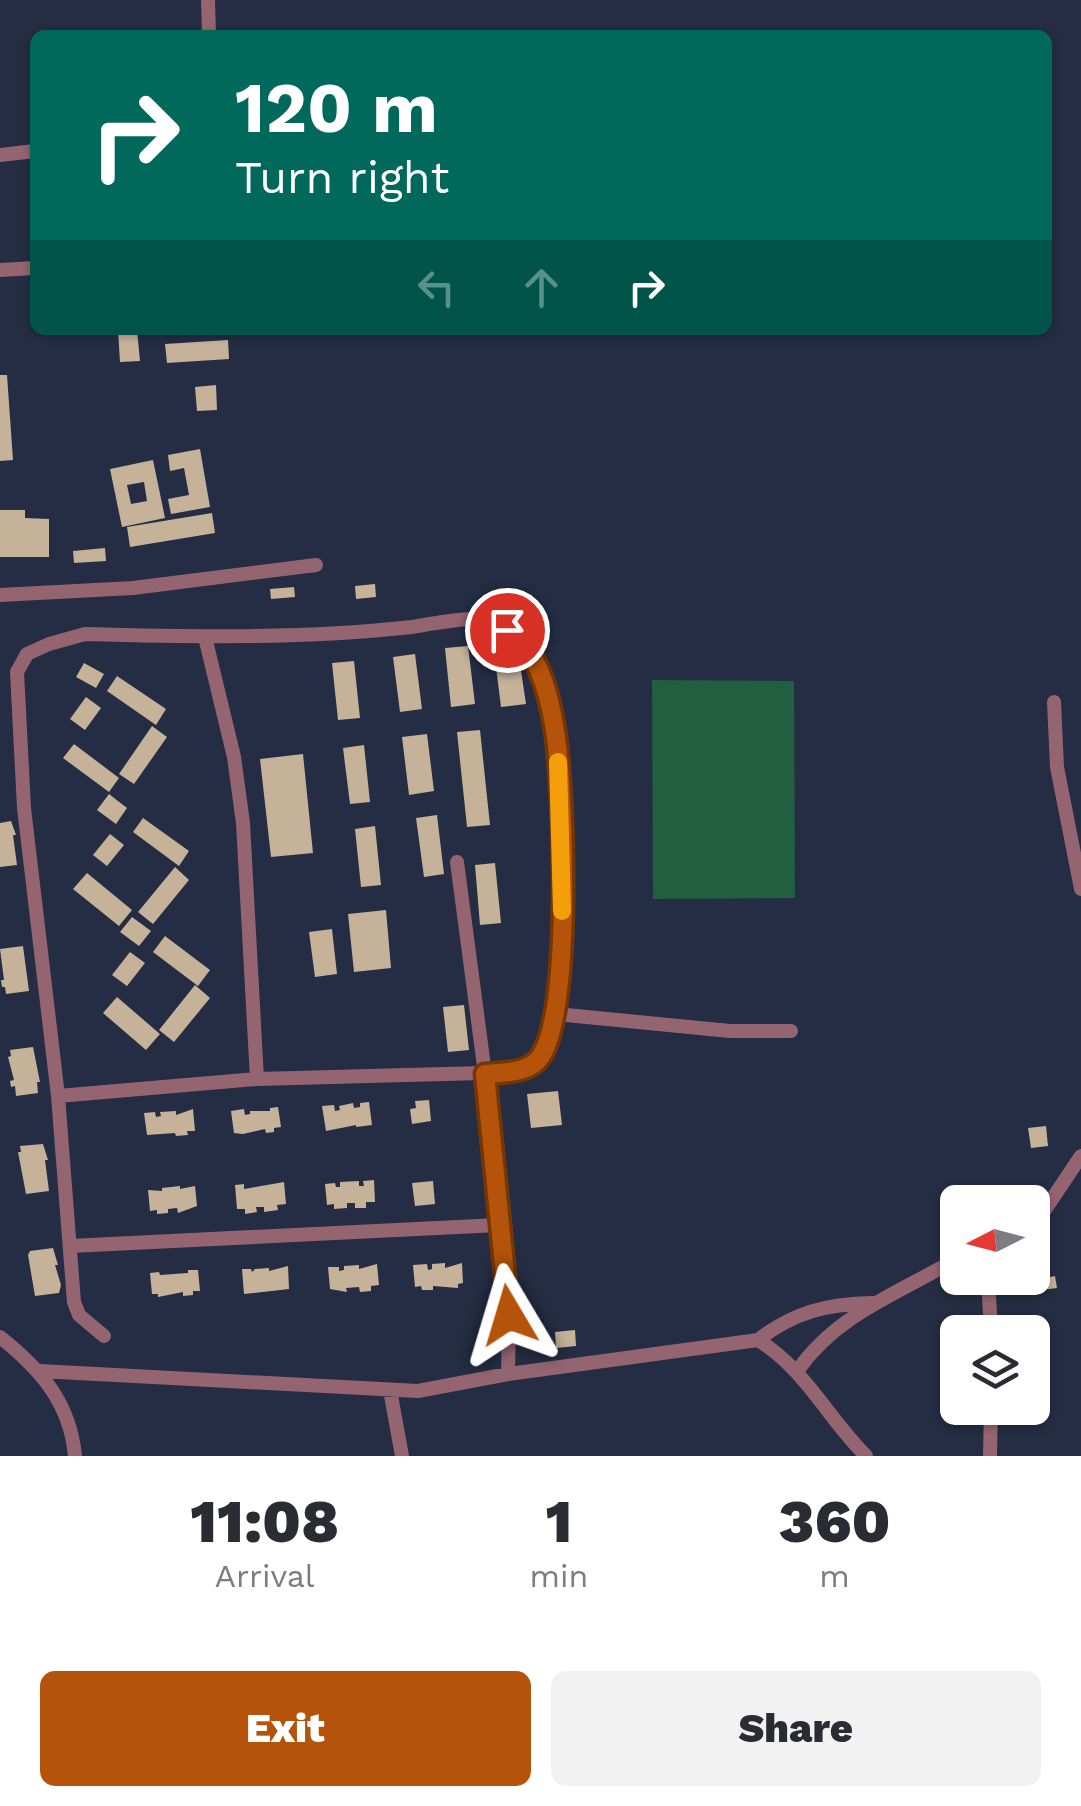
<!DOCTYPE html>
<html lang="en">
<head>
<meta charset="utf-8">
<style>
  :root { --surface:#fff; --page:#f2f2f3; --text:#2b2b33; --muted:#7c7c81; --accent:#b45309 }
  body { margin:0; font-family:"Work Sans",sans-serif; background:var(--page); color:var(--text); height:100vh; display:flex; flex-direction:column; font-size:38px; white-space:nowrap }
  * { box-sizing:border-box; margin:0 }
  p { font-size:32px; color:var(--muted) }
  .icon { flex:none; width:55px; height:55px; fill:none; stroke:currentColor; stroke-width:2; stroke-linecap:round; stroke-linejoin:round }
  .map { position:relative; height:1456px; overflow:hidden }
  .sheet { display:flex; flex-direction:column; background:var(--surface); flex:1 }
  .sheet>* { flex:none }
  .banner { position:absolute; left:30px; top:30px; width:1022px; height:305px; border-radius:15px; box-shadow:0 2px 8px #0004; background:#00695c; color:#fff; overflow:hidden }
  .needle { width:65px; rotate:264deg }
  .tools { position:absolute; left:940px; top:1185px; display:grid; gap:20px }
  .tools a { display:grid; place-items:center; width:110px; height:110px; border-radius:15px; background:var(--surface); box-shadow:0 2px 8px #0004; font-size:50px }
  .pin { position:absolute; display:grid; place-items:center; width:85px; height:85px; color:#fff; margin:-42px; border:5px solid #fff; border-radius:50%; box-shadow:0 2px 10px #0007 }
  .me { position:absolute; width:110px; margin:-55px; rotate:353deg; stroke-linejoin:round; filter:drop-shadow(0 0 8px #0008) }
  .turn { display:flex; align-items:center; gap:35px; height:210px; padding:0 40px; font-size:45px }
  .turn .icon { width:130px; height:130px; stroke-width:2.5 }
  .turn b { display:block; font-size:70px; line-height:85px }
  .lanes { display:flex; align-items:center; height:95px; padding:0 40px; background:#0003; justify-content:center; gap:50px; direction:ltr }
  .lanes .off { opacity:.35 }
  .eta { display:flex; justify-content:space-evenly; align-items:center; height:170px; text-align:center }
  .eta b { font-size:60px; font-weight:800; line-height:70px }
  .primary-button { display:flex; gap:20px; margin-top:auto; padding:20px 40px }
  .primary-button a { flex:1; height:115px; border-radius:15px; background:var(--accent); color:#fff; font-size:40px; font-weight:800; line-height:115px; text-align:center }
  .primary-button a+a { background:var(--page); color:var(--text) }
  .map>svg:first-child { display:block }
  .green { fill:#225e40 }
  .building { fill:#c6b299; fill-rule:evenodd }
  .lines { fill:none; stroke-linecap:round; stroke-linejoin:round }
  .minor { stroke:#946471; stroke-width:14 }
  .route-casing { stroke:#753606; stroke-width:25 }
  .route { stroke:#b45309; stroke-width:18 }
  .slow { stroke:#f59e0b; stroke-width:18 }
</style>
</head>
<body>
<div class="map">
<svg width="1081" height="1456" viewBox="0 0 1081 1456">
  <rect width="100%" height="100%" fill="#242d43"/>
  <path class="green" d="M652,680L794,681L795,898L653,899Z"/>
  <path class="building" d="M118,330H137L140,361L120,362Z
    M228,340L229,359L167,363L165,344Z
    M0,375H7L13,460L0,461Z
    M216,385L217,410L197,411L195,387Z
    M200,449L210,507L171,514L168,499L189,495L184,468L170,471L168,455Z
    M153,460L165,518L122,527L110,469ZM144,482L147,501L131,504L127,485Z
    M0,510H25V518L49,519V557H0Z
    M212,513L215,533L130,547L127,527Z
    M105,548L106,561L74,563L73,551Z
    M375,584L376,597L356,599L355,586Z
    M294,587L295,597L271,599L270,589Z
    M468,646L475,704L451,707L445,648Z
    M415,654L422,709L400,712L393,657Z
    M354,661L360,718L338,720L332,663Z
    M84,663L104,674L96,688L76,677Z
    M520,664L526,704L501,707L496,667Z
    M117,676L166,709L156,725L107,691Z
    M86,697L101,708L85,730L70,719Z
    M152,726L167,737L134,784L119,774Z
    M480,730L490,825L467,827L457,732Z
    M427,734L434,791L409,795L402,737Z
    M74,744L119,778L109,792L63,758Z
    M364,745L370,802L350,804L343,748Z
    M303,754L313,853L271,857L260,759Z
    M109,794L127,808L116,824L97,810Z
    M437,815L444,874L424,877L416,818Z
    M143,818L189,851L179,866L133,832Z
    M11,821L16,835H13L17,865L0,867V823Z
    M375,826L381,885L361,887L355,829Z
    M110,834L124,845L107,866L93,855Z
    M495,863L501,923L480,925L475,865Z
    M175,867L189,880L153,924L138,912Z
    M87,873L132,910L119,926L73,889Z
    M386,910L391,968L354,972L348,914Z
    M132,917L151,931L139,946L120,932Z
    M332,929L337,974L315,977L309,932Z
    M165,936L210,970L198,986L153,952Z
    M23,946L29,991L6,994L5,987H2L1,980H4L0,949Z
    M130,952L145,963L127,986L112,975Z
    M195,985L210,998L174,1042L159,1030Z
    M117,997L160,1034L146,1050L103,1013Z
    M464,1005L469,1050L448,1052L443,1007Z
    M33,1047L40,1082H37L38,1093L16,1096L15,1086L11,1087L10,1081L14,1080L8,1057L11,1056L10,1050Z
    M558,1091L562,1125L531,1128L527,1094Z
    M429,1100L431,1121L412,1124L410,1109L416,1108L415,1101Z
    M369,1102L372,1125L356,1127V1125L326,1131L322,1106L334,1105L335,1111L340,1110L339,1106L353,1103L354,1108L360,1107V1103Z
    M278,1107L281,1127L274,1128V1132L266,1133L265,1129L243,1134L234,1133L231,1111L244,1109L245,1115L250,1114V1111H270V1108Z
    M193,1109L195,1131H187L188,1135L176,1136L175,1133L147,1135L144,1113L155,1112L156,1117L161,1116L160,1112L176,1111V1115Z
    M1046,1126L1048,1146L1031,1148L1028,1128Z
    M43,1144L48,1160H45L49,1191L26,1194L18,1152H21L20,1146Z
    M374,1180L375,1202H366V1208H355V1203H347V1208L334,1209V1204L327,1205L325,1184L335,1183L336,1187H340V1182L359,1181V1186H364L363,1181Z
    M433,1181L435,1204L415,1206L412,1183Z
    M284,1182L286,1204L277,1205L278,1210L264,1212V1207H256L257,1212L245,1214V1209H237L235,1185L244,1184V1189Z
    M180,1186V1189L195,1186L197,1206L178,1213L177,1208L168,1209V1213L157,1214V1210L150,1211L148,1190L162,1191V1188Z
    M53,1248L58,1265H55L61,1285L59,1293L35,1296L28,1255L30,1251Z
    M445,1263V1268L462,1263L463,1283L458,1284V1288L433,1286V1290H422L421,1286L415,1287L413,1265L427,1264L428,1270L432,1269V1264Z
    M377,1264L379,1285L371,1286V1291L360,1292L359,1287L346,1288L347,1292L330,1289L328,1267H339V1271L344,1270V1266L359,1265V1269Z
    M288,1266L289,1289L244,1294L242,1269H251L252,1272L255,1269L269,1268V1271Z
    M188,1270H198L200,1291H193V1295L183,1296V1292L158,1297V1294H152L150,1273L159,1272L160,1275L188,1273Z
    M1049,1271L1050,1277L1055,1276L1057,1288L1033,1291L1032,1279L1040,1278L1039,1273Z
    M575,1330L576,1346L556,1348L555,1332Z"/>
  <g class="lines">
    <path class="minor" d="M208,0L209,35
      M0,155L35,151
      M0,270L35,268
      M0,595L133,588L316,565
      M205,637L234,757L243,823L257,1079
      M1054,702L1057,767L1081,889
      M457,862L487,1089L509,1315L508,1374
      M556,1014L730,1031H791
      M58,1096L257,1079L517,1072C566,1053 559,965 561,921C566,850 568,675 507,630C481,610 442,623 412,627C303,639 195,637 85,634L49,644L27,654L17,672L24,808L58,1096L74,1302L79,1315L104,1336
      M1032,1229L1081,1156
      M70,1246L498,1225
      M988,1278L991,1332
      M0,1337C40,1369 70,1402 75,1456
      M758,1340C794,1312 827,1304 872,1303
      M798,1370C838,1313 900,1293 958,1258
      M40,1371L418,1391L508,1374L758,1340C805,1369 827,1417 866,1456
      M390,1390L402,1456
      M990,1456L991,1408"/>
  </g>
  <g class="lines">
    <g class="route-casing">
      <path id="route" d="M507,630C515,638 527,647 533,658C550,688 557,735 559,769C564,827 570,1011 541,1056C529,1074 504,1072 485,1074L509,1315"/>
    </g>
    <use href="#route" class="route"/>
    <path class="slow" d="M558,762L562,911"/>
  </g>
</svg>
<div class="tools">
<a><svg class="needle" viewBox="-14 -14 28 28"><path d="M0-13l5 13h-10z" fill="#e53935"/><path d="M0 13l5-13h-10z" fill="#7c7c81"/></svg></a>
<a><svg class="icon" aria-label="layers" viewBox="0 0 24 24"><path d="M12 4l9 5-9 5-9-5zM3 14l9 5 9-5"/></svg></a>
</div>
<div class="pin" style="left:507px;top:630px;background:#d93025"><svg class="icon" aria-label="arrive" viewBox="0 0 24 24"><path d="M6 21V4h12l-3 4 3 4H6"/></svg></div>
<svg class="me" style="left:509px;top:1315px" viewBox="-20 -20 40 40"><path d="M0-17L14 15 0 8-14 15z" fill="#b45309" stroke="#fff" stroke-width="4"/></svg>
<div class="banner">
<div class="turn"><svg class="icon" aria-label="right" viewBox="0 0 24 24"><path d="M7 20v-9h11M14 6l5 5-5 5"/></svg><div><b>120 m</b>Turn right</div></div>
<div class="lanes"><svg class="icon off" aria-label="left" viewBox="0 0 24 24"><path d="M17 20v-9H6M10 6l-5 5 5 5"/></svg><svg class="icon off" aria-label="ahead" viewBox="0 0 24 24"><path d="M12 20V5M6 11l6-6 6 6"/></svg><svg class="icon" aria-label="right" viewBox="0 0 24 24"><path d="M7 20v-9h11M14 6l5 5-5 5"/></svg></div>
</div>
</div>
<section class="sheet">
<div class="eta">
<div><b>11:08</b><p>Arrival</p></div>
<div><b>1</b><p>min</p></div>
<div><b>360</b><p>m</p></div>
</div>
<div class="primary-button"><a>Exit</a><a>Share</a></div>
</section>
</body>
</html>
